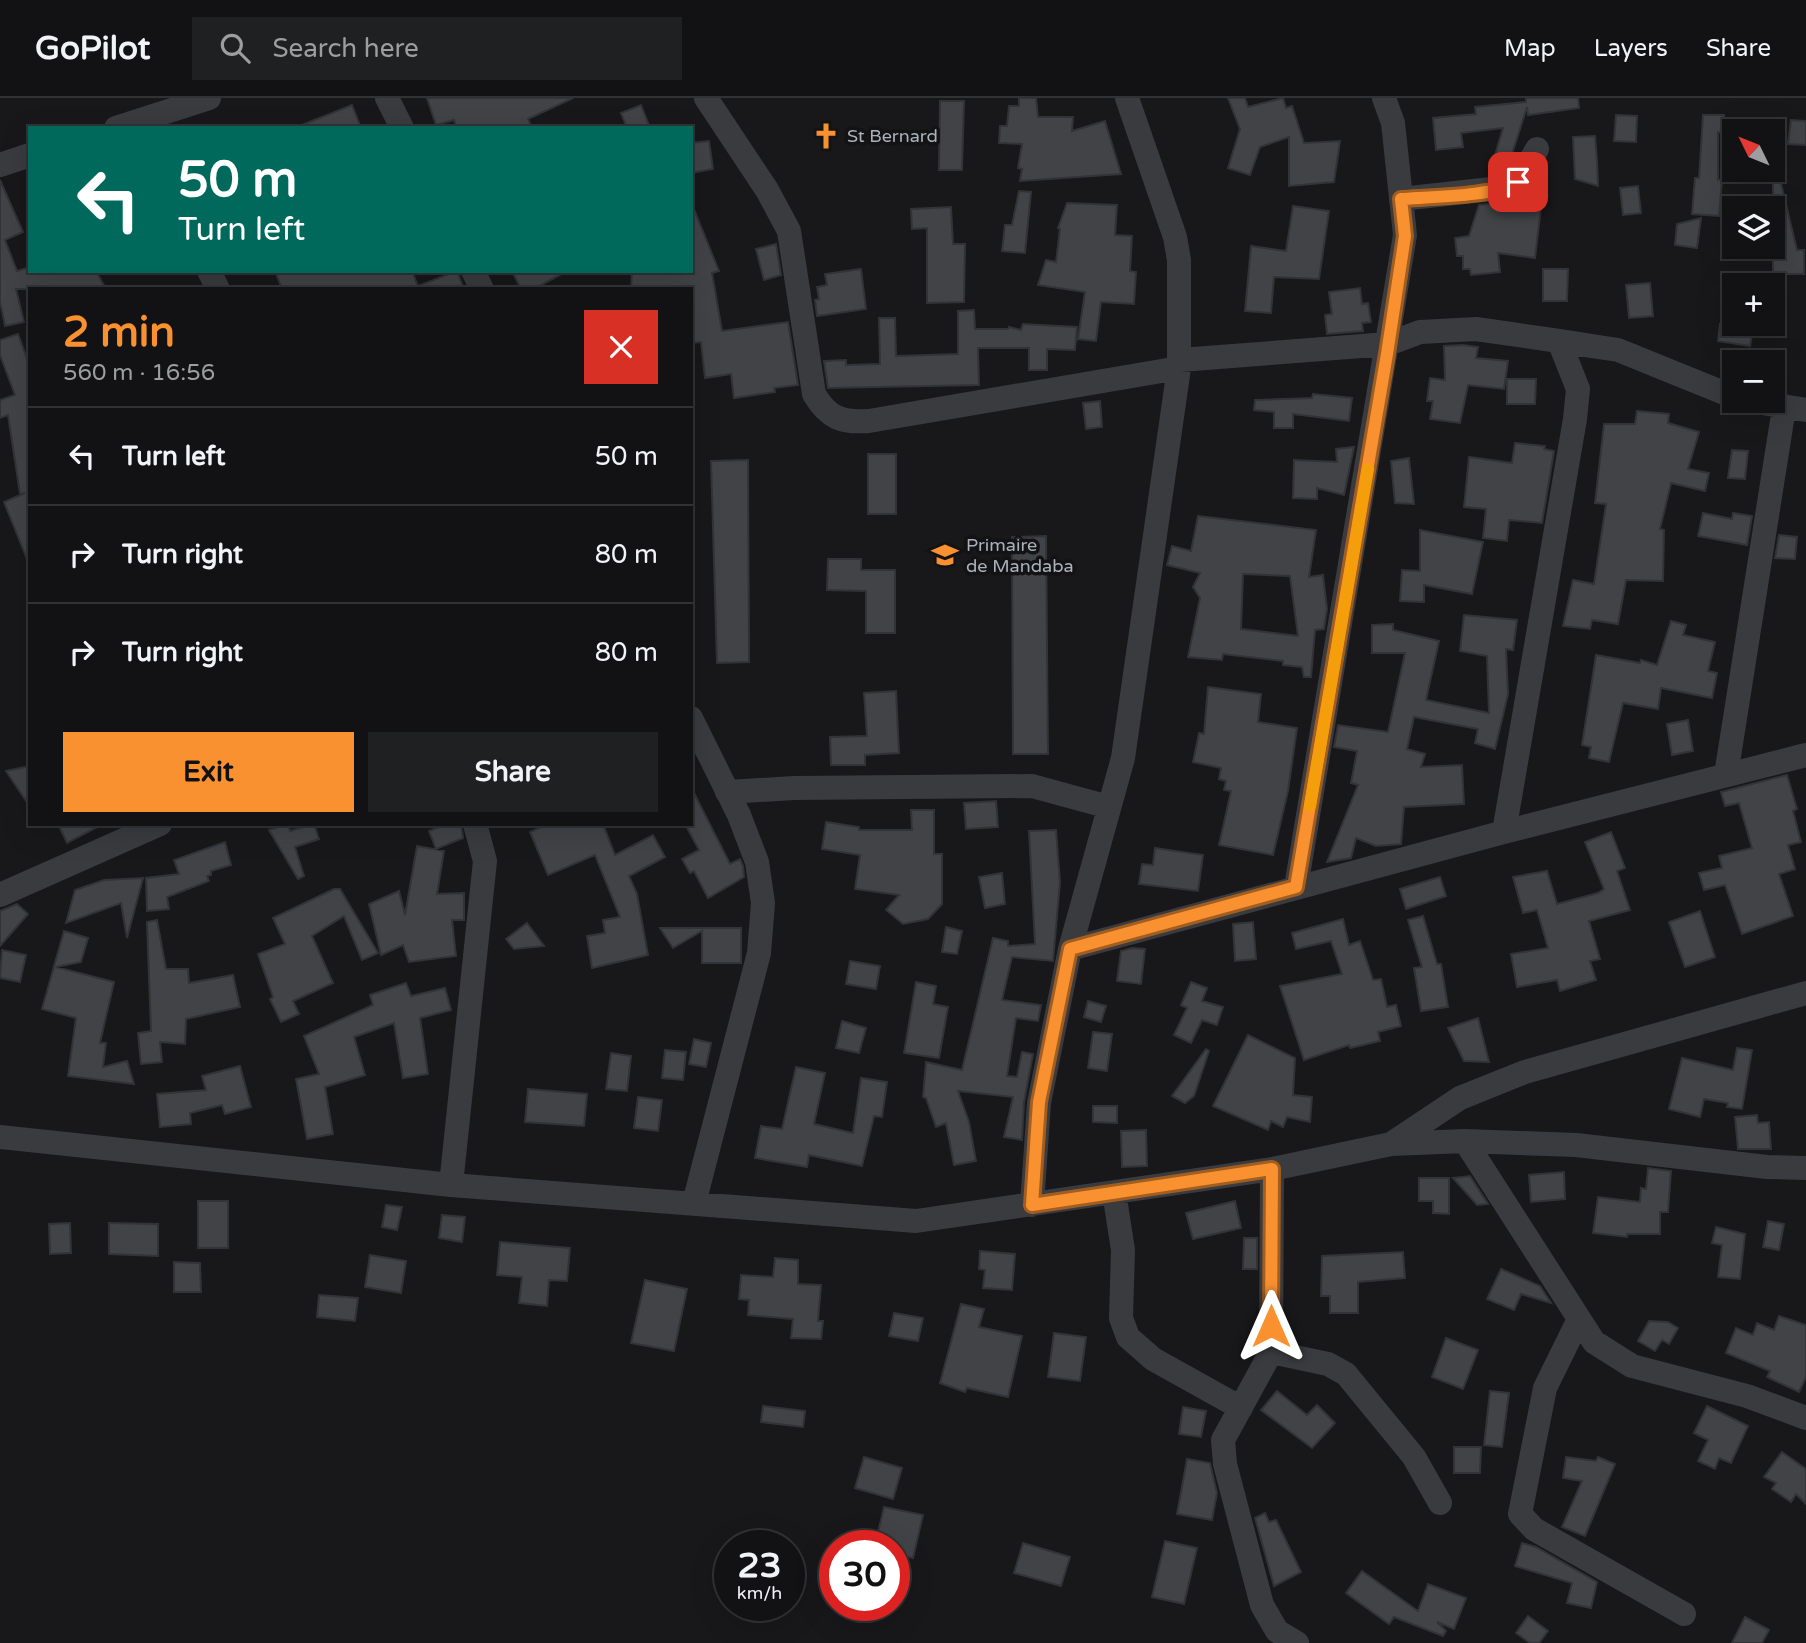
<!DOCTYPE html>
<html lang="en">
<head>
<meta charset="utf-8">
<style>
  :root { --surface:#121214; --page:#1f2022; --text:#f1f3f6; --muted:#9c9ea0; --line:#313234; --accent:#f99131 }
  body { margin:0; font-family:"Varela Round",sans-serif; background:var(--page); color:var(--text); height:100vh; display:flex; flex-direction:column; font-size:26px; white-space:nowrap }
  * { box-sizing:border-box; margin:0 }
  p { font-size:23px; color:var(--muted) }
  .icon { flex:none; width:38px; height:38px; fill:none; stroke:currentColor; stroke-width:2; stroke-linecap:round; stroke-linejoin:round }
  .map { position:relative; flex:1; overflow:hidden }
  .side { position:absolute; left:28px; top:189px; width:665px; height:539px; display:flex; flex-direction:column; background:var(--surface); border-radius:0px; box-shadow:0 7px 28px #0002,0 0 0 2px var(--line) }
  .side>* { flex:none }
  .guide { position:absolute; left:28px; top:28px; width:665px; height:147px; border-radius:0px; box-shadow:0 7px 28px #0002,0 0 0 2px var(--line); background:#00695c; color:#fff; overflow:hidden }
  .needle { width:46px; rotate:313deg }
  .buttons { position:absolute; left:1722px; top:21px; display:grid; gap:14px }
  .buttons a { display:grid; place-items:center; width:63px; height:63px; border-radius:0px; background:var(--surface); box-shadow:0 7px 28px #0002,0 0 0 2px var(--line); font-size:35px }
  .speed { position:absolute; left:714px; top:1432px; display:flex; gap:14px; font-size:35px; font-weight:700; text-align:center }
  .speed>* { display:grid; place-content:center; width:91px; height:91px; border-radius:50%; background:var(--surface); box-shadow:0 7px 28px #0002,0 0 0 2px var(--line); line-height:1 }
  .speed small { font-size:18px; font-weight:400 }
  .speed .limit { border:10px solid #d22; background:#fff; color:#111 }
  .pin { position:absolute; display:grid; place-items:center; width:60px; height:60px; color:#fff; margin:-30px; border-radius:14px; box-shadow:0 4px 10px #0006 }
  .me { position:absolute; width:77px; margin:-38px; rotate:0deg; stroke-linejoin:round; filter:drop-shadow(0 0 5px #0008) }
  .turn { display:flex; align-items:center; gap:24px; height:147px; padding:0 35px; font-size:32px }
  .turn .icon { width:91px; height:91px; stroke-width:2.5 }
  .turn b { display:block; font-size:49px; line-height:60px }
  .round { display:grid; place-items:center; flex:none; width:74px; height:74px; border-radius:0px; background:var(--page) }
  .overview { display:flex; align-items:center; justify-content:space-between; height:119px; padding:0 35px }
  h1 { font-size:42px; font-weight:700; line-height:52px; color:var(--accent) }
  .primary-button { display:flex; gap:14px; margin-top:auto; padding:14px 35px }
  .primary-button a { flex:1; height:80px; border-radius:0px; background:var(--accent); color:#111; font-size:28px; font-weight:700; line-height:80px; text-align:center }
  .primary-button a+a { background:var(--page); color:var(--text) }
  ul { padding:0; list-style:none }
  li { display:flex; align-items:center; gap:21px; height:98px; padding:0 35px; border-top:2px solid var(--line) }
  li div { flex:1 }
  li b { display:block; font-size:26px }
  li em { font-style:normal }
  header { display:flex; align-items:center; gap:42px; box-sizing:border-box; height:98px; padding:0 35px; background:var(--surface); border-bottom:2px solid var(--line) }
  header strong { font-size:33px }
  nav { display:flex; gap:38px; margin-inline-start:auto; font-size:24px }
  .search { width:490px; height:63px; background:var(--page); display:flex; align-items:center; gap:18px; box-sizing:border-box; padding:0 24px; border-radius:0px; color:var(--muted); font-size:26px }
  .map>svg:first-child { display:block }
  .building { fill:#424347; stroke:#323336; stroke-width:2; fill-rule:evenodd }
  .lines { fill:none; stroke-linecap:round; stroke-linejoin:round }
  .minor { stroke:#393b3f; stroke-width:24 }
  .route-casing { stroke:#a25e20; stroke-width:18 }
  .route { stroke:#f99131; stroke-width:12 }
  .slow { stroke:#f59e0b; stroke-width:12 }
  .labels { text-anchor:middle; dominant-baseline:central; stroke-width:7; stroke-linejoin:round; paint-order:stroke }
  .poi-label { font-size:18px; fill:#aab2ba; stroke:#131315; text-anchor:start }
</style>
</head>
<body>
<header>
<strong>GoPilot</strong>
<div class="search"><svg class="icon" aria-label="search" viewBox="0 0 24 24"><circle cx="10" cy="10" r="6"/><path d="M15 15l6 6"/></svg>Search here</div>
<nav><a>Map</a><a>Layers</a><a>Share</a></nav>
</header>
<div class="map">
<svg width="1806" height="1545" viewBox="0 0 1806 1545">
  <rect width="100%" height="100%" fill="#18181a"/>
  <path class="building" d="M427,0H573L528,21L532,30H457L454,22L436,27Z
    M1019,0H1036L1038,19H1073L1072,33L1105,23L1121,76L1020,83L1022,71L1018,70L1022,46L999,45L1000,28H1007L1009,8H1019Z
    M1228,0H1245L1248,9L1283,0L1286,10L1292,8L1304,45L1340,43L1334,84L1289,88V39L1260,49L1250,77L1228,70L1240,31Z
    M1526,0H1578L1579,10L1528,17L1527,9L1510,62L1495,57L1503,30L1461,35L1463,49L1436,52L1433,20L1476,16L1475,9L1526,4Z
    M940,3H964L962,72H939Z
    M352,7L361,30H297V29Z
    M641,7L650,30H627L621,15Z
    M1616,17L1637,18L1636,44L1614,43Z
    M1703,17H1724L1723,35L1718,34V82H1722L1719,118L1692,116L1695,80H1699Z
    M1791,22L1806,23V47L1788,46Z
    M1595,38L1597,63L1598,88L1575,81L1573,39Z
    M709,43L713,71L691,75V45Z
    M1779,77L1797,152H1804V176H1773V78Z
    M0,82L23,134L5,142L17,173L30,169V173H96L106,191H16L24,224L5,228L0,203Z
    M1638,88L1641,115L1623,117L1620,90Z
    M1019,93L1031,94L1025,155L1002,153L1005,127H1012Z
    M1528,94H1535L1534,101H1542L1535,160L1498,155L1500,174L1471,177L1470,171H1463V158H1457L1455,140L1469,138L1479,107L1511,104Z
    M691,104L719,173L712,175L722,233L788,224L798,287L774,290L775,294L734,300L731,276L705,280L701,244L691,245V191H631L632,173H691Z
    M1067,105L1117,107L1115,137L1132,138L1130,173L1136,174L1134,206L1101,204L1096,243L1078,241L1085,194L1038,187L1046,162L1056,164L1060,131L1058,130Z
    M1293,108L1329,113L1319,181L1274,179L1271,215L1245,213L1251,148L1286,153Z
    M951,109L953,146H965L964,204L927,205V130L912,131L911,111Z
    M1701,120L1697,150L1675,147L1677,126Z
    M776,146L781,177L764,182L756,151Z
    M861,171L866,211L817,218L815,202L819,201L817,189L827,187L825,176Z
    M1543,171H1568L1567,203H1543Z
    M275,173H412L418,188L457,173L464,191H282Z
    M512,173H567L534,191H521Z
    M1650,185L1653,218L1629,220L1626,187Z
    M1360,190L1362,206L1368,205L1371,224L1362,225L1363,233L1327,236L1325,217L1332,216L1329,194Z
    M974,212L975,231H1008L1009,229L1021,232L1023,226L1077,229L1075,252L1047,251V272H1029V250H978L979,287L828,290L824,263L846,262V267L880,266L879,220H895L896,258L958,256V213Z
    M1720,226H1754L1750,248L1718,243Z
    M18,236L30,269L29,466L4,404L25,395L20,396L8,317L0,320V302L15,297L0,257V242Z
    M1463,247L1478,249L1476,260L1508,263L1504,291L1468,287L1460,325L1430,321L1433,303H1427L1430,280L1445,282L1444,248Z
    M1507,281H1536L1535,306H1507Z
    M1313,296L1352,300L1349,323L1293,316V330H1274V314L1254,312L1255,302L1312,300Z
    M1100,303L1102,329L1086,331L1083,305Z
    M1637,313L1669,316L1668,325L1699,334L1688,371L1709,375L1705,393L1671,385L1660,431L1664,432L1663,483L1626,482L1618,526L1592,522L1590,531L1563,528L1573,482L1594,486L1606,406L1595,405L1604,326H1635Z
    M1515,345L1545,348L1544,351L1554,353L1542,425L1509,422L1507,443L1483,440L1486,411L1464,409L1469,359L1512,365Z
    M1354,349L1344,397L1317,390V401L1293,400L1294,362L1337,364L1336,351Z
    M1732,352L1748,353L1745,381L1728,380Z
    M868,356H896V416H868Z
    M1409,360L1414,406L1395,405L1391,363Z
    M748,362L749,564L717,565L711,363Z
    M1703,415L1732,421L1733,415L1752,418L1747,447L1698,438Z
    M1198,418L1316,432L1309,479L1323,477L1327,511L1324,531L1315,532L1311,579H1304L1302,569L1283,567V563L1223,556L1222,562L1188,559L1200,500L1193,489L1200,475L1167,467L1172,448L1191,453ZM1243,476L1290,478L1298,538L1241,531Z
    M1420,432L1483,444L1472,496L1424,487V504L1400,503L1402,472L1420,473Z
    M1779,437L1797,439L1795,461L1775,460Z
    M1046,438L1048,656H1013L1012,439Z
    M828,461H861V472H895V535H866V493L827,492Z
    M1464,517L1517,522L1513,552L1506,551L1508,596L1495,651L1475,645L1478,631L1414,619L1407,651L1425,656L1421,669L1462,667L1464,706L1404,709L1401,746L1376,748L1356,740L1351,760L1327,764L1358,687L1351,685L1357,653L1334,649L1338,627L1388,634L1405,555H1372V527L1393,526V532L1439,543L1426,602L1489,615L1487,558L1460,553Z
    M1671,523L1686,527L1683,537L1715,544L1708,573L1717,575L1712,600L1661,590L1658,611L1623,605L1609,664L1589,660L1591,649L1582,647L1596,557L1640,565L1641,562L1657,567Z
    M1208,589L1261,596L1258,624L1297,630L1288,693L1273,757L1219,747L1231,693L1224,692L1226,683L1219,681L1221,670L1193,664L1199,635L1204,636Z
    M896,593L899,655L865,657V667H831L830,639L867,638L864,595Z
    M1688,622L1693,653L1672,657L1667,626Z
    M30,668V709L6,673Z
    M1787,677L1797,711L1793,713L1801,744L1788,747L1795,771L1779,776L1793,818L1742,836L1725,787L1704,792L1699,775L1722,770L1719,758L1752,750L1739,705L1725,708L1721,694Z
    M691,689L730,766L740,761L743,768L744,779L708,800L694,773L690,775L682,761L699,752L685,726H691Z
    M996,703L998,729L966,731L964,705Z
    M911,712H934V756H942V806L928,821L903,826L886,812L899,797L855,791L860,757L822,751L826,724L859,729V732H912Z
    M58,726H103L67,745Z
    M288,726L290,733L314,726L319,741L295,749L304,778L298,781L269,732Z
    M446,726H461L463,740L436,751L429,733Z
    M548,726H603L615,757L653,737L665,759L629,778L637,796L648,857L592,870L587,838L605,835L603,822L620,819L595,757L548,777L530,734Z
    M1056,732L1060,784L1053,863L1012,859L1002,902L1041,907L1038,923L1016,920L1007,978L1017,979L1022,954L1033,956L1024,1004L1022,1042L1004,1039L1013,999L958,993L969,1024L976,1063L954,1067L946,1025L936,1029L926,1000L923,999L926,964L962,972L993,840L1008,843V848L1035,846L1029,733Z
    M1611,734L1625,770L1617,773L1630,812L1589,823L1600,861L1590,863L1596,882L1560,893L1557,882L1517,889L1511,856L1548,850L1537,812L1523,815L1513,779L1547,773L1557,806L1598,795L1604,791L1585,744Z
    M225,744L231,767L211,773V777L207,778L209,783L167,799L169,811L147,813L146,780L179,776L174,762Z
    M417,748L444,753L437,796L464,795V822H452L456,858L409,864L403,847L381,857L369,806L399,793L405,817Z
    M1155,750L1203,757L1198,793L1139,786L1142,766L1153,767Z
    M1002,775L1005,806L985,810L979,779Z
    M1440,779L1446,798L1406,811L1400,791Z
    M143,780L127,840L121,805L66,825L75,792L104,782Z
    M334,791H340L378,855L362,862L344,818L312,838L333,885L293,903L299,916L281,924L270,901L273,899L258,856L285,846L273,820Z
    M17,806L28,816L0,848V813Z
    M1700,813L1715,859L1685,869L1669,824Z
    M1423,818L1437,866H1441L1448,909L1421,913L1414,870L1422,869L1408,822Z
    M1343,821L1349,847L1360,843L1373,882L1381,881L1387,909L1396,907L1401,928L1378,934L1380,943L1350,950L1349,947L1304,962L1280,888L1342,876L1331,843L1296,851L1292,835Z
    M157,822L166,871H188L189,885L233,877L240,909L186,921L185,946L160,944L162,964L141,966L138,935L151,933L147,824Z
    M1253,824L1256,861L1235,863L1233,826Z
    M527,825L544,848L514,851L506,841Z
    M946,829L962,833L957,856L942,854Z
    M660,830H741V865H702V833L673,850Z
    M64,833L88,840L81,864L56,869L114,884L100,945H106L103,969L127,963L134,986L68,978L76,920L42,911Z
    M1132,850L1145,851L1141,886L1117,883L1121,853Z
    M2,852L26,857L20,884L0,880Z
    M850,863L880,868L876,891L846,886Z
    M916,884L936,888L933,906L948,909L939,960L904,955Z
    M1191,884L1207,890L1202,903L1223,909L1217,927L1202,922L1191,945L1174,937L1187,910L1181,907Z
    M406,885L411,898L445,890L451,912L420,920L428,976L403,980L394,925L354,939L365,977L325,989L333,1036L307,1041L296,981L319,976L304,938L373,907L370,897Z
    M1088,903L1106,908L1101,924L1084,919Z
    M1478,920L1489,964L1464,963L1448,930Z
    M842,923L866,930L859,955L836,950Z
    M1093,934L1112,936L1107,973L1088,970Z
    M1248,937L1295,960L1293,997L1312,999L1310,1024L1287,1019L1283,1029L1271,1023L1268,1032L1213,1008Z
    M694,941L711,945L706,969L689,966Z
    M1737,950L1752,952L1742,1011L1727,1009L1728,1005L1704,1001L1700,1019L1669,1011L1682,960L1733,972Z
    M1206,951L1209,953L1194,998L1185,1005L1172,998Z
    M665,952L686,954L683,982L662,980Z
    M611,955L631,958L627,993L606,991Z
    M240,968L251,1009L225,1016L222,1007L190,1015L191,1026L160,1029L157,996L206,992L202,978Z
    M796,969L825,975L814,1026L853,1035L861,980L887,984L882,1019L874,1018L862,1068L809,1057L807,1069L755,1060L761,1028L782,1031Z
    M528,991L587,996L584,1028L525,1024Z
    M638,999L662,1002L658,1033L634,1030Z
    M1093,1008H1117V1025L1093,1024Z
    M1757,1017L1758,1025L1769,1024L1771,1051H1738L1735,1019Z
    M1146,1032L1147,1068L1122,1069L1121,1033Z
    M1648,1070L1671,1073L1668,1114H1660V1136H1627V1139L1593,1135L1598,1099L1640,1104L1641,1090L1646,1091Z
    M1564,1074L1565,1101L1531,1104L1529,1077Z
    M1470,1078L1488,1106L1477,1107L1453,1080Z
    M1419,1080H1449V1116L1433,1115V1103H1419Z
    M198,1103H228V1150H198Z
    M1235,1103L1241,1130L1193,1141L1186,1115Z
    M386,1107L402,1109L397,1132L382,1129Z
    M442,1117L465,1119L462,1144L439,1140Z
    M1768,1123L1784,1126L1779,1152L1763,1149Z
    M70,1125L71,1155L50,1156L49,1126Z
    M109,1125L158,1126V1158L109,1156Z
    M1716,1129L1745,1136L1740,1181L1718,1179L1722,1147L1712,1145Z
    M1244,1140H1257V1171H1243Z
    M500,1144L570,1150L567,1183L549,1182L547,1208L519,1205L522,1179L497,1177Z
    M980,1153L1015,1156L1012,1192L983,1190L985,1172L979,1171Z
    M1403,1154L1405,1180L1358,1184V1215H1330V1198H1321L1322,1158Z
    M370,1157L406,1163L401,1195L365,1189Z
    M775,1160L798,1162V1186L821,1187L818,1223H823L821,1241L791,1240L793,1221L748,1217L749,1202L739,1201L741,1177L773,1179Z
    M174,1164L200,1165L201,1194H174Z
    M1501,1171L1540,1188L1551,1205L1521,1196L1514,1212L1487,1201Z
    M645,1182L687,1191L674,1253L631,1245Z
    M319,1197L358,1200L355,1223L317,1219Z
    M961,1206L984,1211L979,1229L1022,1238L1008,1299L967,1290L965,1294L940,1285Z
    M894,1215L923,1220L918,1243L889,1238Z
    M1779,1218L1806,1227V1279L1799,1294L1767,1279L1770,1273L1726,1255L1736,1230L1753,1237L1757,1225L1774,1232Z
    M1649,1223L1668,1224L1678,1230L1669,1246L1662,1242L1655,1253L1638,1243Z
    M1054,1235L1086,1239L1080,1283L1048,1279Z
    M1446,1240L1478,1252L1463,1291L1432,1279Z
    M1277,1293L1307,1317L1317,1307L1335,1325L1312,1350L1261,1312Z
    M1490,1293L1509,1295L1502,1349L1484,1347Z
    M763,1308L805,1313L803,1329L761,1324Z
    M1707,1308L1748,1328L1731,1365L1719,1360L1715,1371L1698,1363L1708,1342L1694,1335Z
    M1183,1309L1206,1313L1201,1339L1179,1336Z
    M1454,1349H1481L1480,1375H1454Z
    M1782,1354L1806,1371V1406L1796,1396L1791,1404L1772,1391L1776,1385L1764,1379Z
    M864,1359L902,1370L893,1401L855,1390Z
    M1566,1359L1596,1363L1598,1359L1615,1366L1585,1438L1562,1429L1582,1383L1563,1380Z
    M1187,1361L1210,1365L1217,1395L1212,1422L1177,1416Z
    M884,1409L923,1417L913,1460L894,1456V1447H875Z
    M1265,1415L1269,1424L1276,1422L1301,1474L1274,1488L1255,1420Z
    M1165,1443L1197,1450L1184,1506L1152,1499Z
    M1023,1445L1070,1459L1061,1488L1014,1475Z
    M1522,1445L1536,1449L1597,1484L1591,1510L1567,1505L1572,1485L1515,1468Z
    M1362,1473L1418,1513L1428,1486L1466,1500L1454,1531L1437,1524L1446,1533L1443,1538L1394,1519L1389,1526L1346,1495Z
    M1528,1518L1548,1533L1539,1545H1530L1516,1535Z
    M1745,1519L1769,1532L1762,1545H1732Z"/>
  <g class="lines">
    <path class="minor" d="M387,0L402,30
      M706,0L767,92L789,133L814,296C828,320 842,325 869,323L1179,270
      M116,30L209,0
      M0,67L30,57
      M1401,101L1509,89L1518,84L1537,51
      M209,173L218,191
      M473,173L482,191
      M1180,262L1388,246L1420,234L1476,231L1559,243L1618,252L1734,299
      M1750,303L1806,312
      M691,620L739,717L757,764L763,805L759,855L694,1105
      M1726,677L1784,310
      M727,694L794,690L1032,688L1109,709
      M1504,734L1575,321L1578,291L1559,243
      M1296,789L1405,137L1393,25L1384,0
      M0,797L160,726
      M1070,851L1504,734L1806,657
      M0,1039L451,1087L916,1123L1272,1071L1391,1046L1465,1043L1576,1047L1767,1069L1806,1070
      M1465,1043L1594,1244L1632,1268L1747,1298L1806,1320
      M1391,1046L1460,1000L1525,974L1806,895
      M1272,1071L1271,1254L1223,1342L1225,1366L1262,1507L1277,1533L1297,1545
      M451,1087L485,763L475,726
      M1114,1094L1123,1152L1121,1220L1128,1239L1153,1261L1241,1310
      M1032,1107L1039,1005L1070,851L1123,660L1179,270V162L1175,139L1127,0
      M1579,1221L1545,1290L1520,1416L1534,1431L1684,1516
      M1271,1254L1328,1266L1346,1276L1414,1359L1440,1405"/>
  </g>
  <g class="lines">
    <g class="route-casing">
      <path id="route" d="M1271,1228L1272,1071L1032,1107L1039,1004L1070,851L1296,789L1387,256L1405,138L1401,101C1426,99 1501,98 1518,84"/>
    </g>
    <use href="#route" class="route"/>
    <path class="slow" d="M1310,708L1368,371"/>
  </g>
  <defs>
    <g id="church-bare" transform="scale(2.1)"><path d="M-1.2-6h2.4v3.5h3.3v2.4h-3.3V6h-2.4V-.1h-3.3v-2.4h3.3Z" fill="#f99131" stroke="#131315" stroke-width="2.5" paint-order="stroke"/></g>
    <g id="school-bare" transform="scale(2.1)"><path d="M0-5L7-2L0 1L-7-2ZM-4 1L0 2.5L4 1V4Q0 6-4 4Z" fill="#f99131" stroke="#131315" stroke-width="2.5" paint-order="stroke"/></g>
  </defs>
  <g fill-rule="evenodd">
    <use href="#church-bare" x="826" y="38"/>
    <use href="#school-bare" x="945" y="457"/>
  </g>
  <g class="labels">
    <g class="poi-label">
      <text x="847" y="38">St Bernard</text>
      <text x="966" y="447">Primaire<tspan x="966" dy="21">de Mandaba</tspan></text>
    </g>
  </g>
</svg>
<div class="buttons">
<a><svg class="needle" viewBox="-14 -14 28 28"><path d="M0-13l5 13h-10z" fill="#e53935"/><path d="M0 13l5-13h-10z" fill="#9c9ea0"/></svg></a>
<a><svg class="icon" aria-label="layers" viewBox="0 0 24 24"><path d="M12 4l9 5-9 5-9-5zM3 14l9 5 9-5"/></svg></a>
<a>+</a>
<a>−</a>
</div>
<div class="speed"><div>23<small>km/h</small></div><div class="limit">30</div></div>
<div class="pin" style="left:1518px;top:84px;background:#d93025"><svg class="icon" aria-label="arrive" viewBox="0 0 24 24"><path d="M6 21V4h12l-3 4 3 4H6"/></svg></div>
<svg class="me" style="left:1271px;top:1228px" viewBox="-20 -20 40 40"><path d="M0-17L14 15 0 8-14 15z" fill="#f99131" stroke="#fff" stroke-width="4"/></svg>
<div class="guide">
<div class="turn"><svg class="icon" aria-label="left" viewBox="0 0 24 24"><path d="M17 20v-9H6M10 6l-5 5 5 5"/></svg><div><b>50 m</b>Turn left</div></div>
</div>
<section class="side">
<div class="overview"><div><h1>2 min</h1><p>560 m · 16:56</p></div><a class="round" style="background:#d93025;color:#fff"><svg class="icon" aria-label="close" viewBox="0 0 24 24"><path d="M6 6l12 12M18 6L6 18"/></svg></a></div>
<ul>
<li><svg class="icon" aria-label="left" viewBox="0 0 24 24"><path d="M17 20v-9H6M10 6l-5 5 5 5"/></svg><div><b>Turn left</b></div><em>50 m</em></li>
<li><svg class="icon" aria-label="right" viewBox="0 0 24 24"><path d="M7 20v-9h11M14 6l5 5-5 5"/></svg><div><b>Turn right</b></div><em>80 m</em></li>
<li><svg class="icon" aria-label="right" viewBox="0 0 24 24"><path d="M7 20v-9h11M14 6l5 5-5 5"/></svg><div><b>Turn right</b></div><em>80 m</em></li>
</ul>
<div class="primary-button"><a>Exit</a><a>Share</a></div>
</section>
</div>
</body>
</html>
